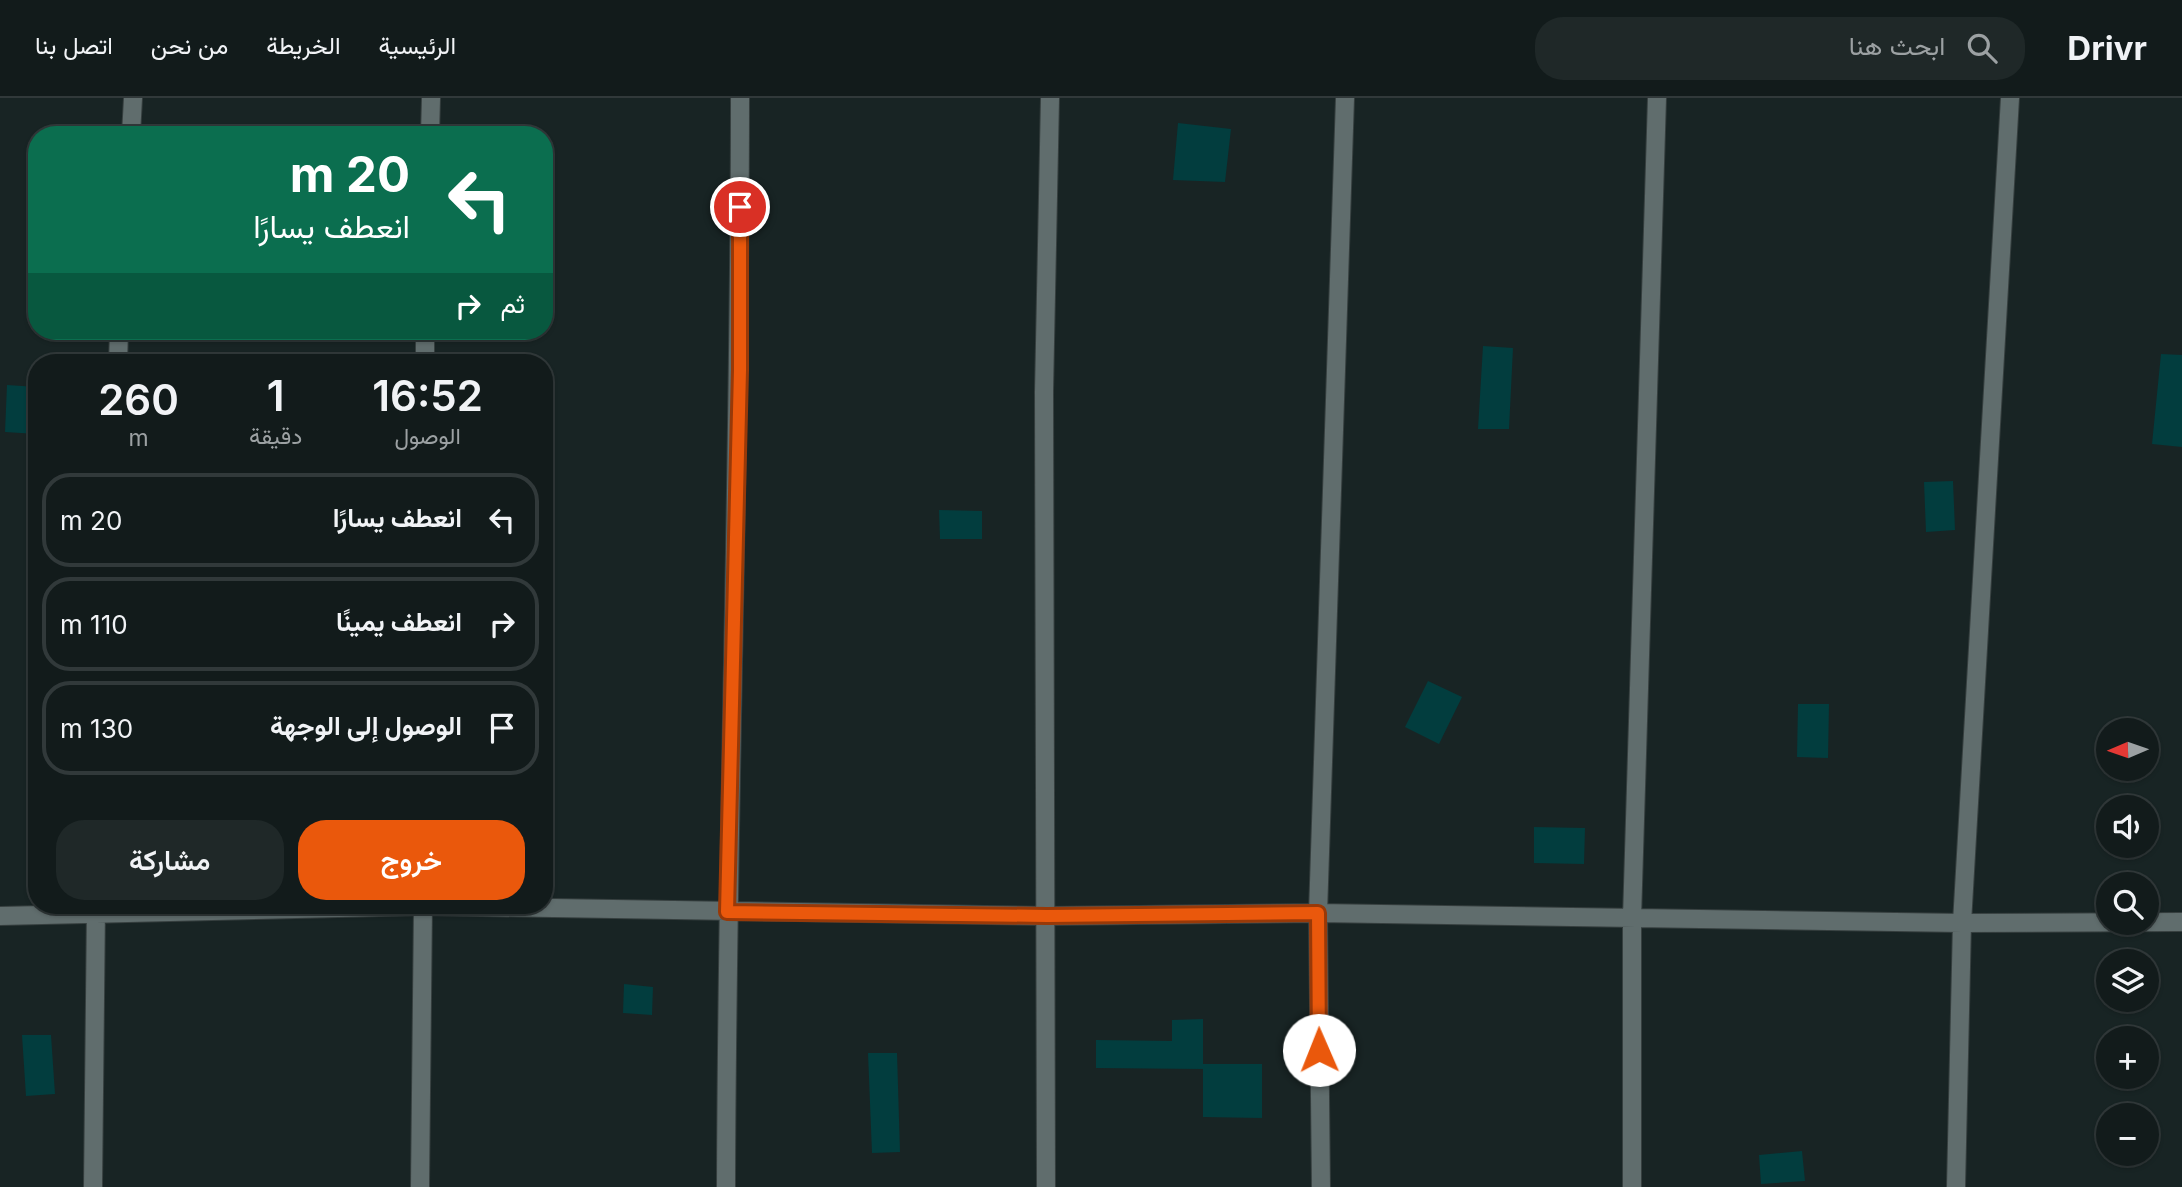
<!DOCTYPE html>
<html lang="ar">
<head>
<meta charset="utf-8">
<style>
  :root { --surface:#121b1b; --page:#1f2828; --text:#f1f3f6; --muted:#9ca1a3; --line:#31393a; --accent:#ea580c }
  body { margin:0; font-family:Inter,Vazirmatn,sans-serif; background:var(--page); color:var(--text); direction:rtl; height:100vh; display:flex; flex-direction:column; font-size:26px; white-space:nowrap }
  * { box-sizing:border-box; margin:0 }
  p { font-size:23px; color:var(--muted) }
  .icon { flex:none; width:38px; height:38px; fill:none; stroke:currentColor; stroke-width:2; stroke-linecap:round; stroke-linejoin:round }
  .map { position:relative; flex:1; overflow:hidden; direction:ltr }
  .drawer { position:absolute; left:28px; top:256px; width:525px; height:560px; display:flex; flex-direction:column; background:var(--surface); border-radius:28px; box-shadow:0 2px 5px #0004,0 0 0 2px var(--line); direction:rtl }
  .drawer>* { flex:none }
  .banner { position:absolute; left:28px; top:28px; width:525px; height:214px; border-radius:28px; box-shadow:0 2px 5px #0004,0 0 0 2px var(--line); direction:rtl; background:#0b6e4f; color:#fff; overflow:hidden }
  .needle { width:46px; rotate:268deg }
  .controls { position:absolute; left:2096px; top:620px; display:grid; gap:14px }
  .controls a { display:grid; place-items:center; width:63px; height:63px; border-radius:50%; background:var(--surface); box-shadow:0 2px 5px #0004,0 0 0 2px var(--line); font-size:35px }
  .pin { position:absolute; display:grid; place-items:center; width:60px; height:60px; color:#fff; margin:-30px; border:4px solid #fff; border-radius:50%; box-shadow:0 2px 7px #0007 }
  .me { position:absolute; width:77px; margin:-38px; rotate:359deg; stroke-linejoin:round; filter:drop-shadow(0 0 5px #0008) }
  .turn { display:flex; align-items:center; gap:24px; height:147px; padding:0 28px; font-size:32px }
  .turn .icon { width:91px; height:91px; stroke-width:2.5 }
  .turn b { display:block; font-size:49px; line-height:60px }
  .then { display:flex; align-items:center; height:66px; padding:0 28px; background:#0003; gap:14px; font-size:26px }
  .eta { display:flex; justify-content:space-evenly; align-items:center; height:119px; text-align:center }
  .eta b { font-size:42px; font-weight:600; line-height:49px }
  .button { display:flex; gap:14px; margin-top:auto; padding:14px 28px }
  .button a { flex:1; height:80px; border-radius:28px; background:var(--accent); color:#fff; font-size:28px; font-weight:600; line-height:80px; text-align:center }
  .button a+a { background:var(--page); color:var(--text) }
  ul { padding:0; list-style:none }
  li { display:flex; align-items:center; gap:21px; height:94px; margin:0 14px 10px; padding:0 14px; border:4px solid var(--line); border-radius:28px }
  li div { flex:1 }
  li b { display:block; font-size:26px }
  li em { font-style:normal }
  header { display:flex; align-items:center; gap:42px; box-sizing:border-box; height:98px; padding:0 35px; background:var(--surface); border-bottom:2px solid var(--line) }
  header strong { font-size:33px }
  nav { display:flex; gap:38px; margin-inline-start:auto; font-size:24px }
  .search { width:490px; height:63px; background:var(--page); display:flex; align-items:center; gap:18px; box-sizing:border-box; padding:0 24px; border-radius:28px; color:var(--muted); font-size:26px }
  .map>svg:first-child { display:block }
  .building { fill:#023d3e }
  .lines { fill:none; stroke-linecap:round; stroke-linejoin:round }
  .minor-casing { stroke:#363f3f; stroke-width:20 }
  .minor { stroke:#606d6d; stroke-width:18 }
  .route-casing { stroke:#983908; stroke-width:18 }
  .route { stroke:#ea580c; stroke-width:12 }
</style>
</head>
<body>
<header>
<strong>Drivr</strong>
<div class="search"><svg class="icon" aria-label="search" viewBox="0 0 24 24"><circle cx="10" cy="10" r="6"/><path d="M15 15l6 6"/></svg>ابحث هنا</div>
<nav><a>الرئيسية</a><a>الخريطة</a><a>من نحن</a><a>اتصل بنا</a></nav>
</header>
<div class="map">
<svg width="2182" height="1089" viewBox="0 0 2182 1089">
  <rect width="100%" height="100%" fill="#182424"/>
  <path class="building" d="M1178,25L1231,31L1225,84L1173,82Z
    M1483,248L1513,250L1509,331H1478Z
    M2161,256L2182,257V349L2152,346Z
    M7,287L37,289V336L5,334Z
    M1953,383L1955,432L1926,434L1924,384Z
    M939,412L982,413V441H940Z
    M1428,583L1462,599L1439,646L1405,629Z
    M1798,606H1829L1828,660L1797,659Z
    M1534,729L1585,730L1584,766L1534,765Z
    M624,886L653,889L652,917L623,915Z
    M1203,921V966H1262V1020L1203,1019V971L1096,970V942L1172,943V922Z
    M22,937H51L55,996L26,998Z
    M868,955H897L900,1054L872,1055Z
    M1802,1053L1805,1083L1761,1086L1759,1057Z"/>
  <g class="lines">
    <g class="minor-casing">
      <path id="minor" d="M131,37L133,0
        M430,37L431,0
        M118,264L119,233
        M425,264V233
        M0,818L423,808L1047,818L1318,815L1962,825L2182,824
        M93,1089L96,807
        M420,1089L423,807
        M726,1089C727,726 740,363 740,0
        M1046,1089L1044,294L1050,0
        M1321,1089L1318,815L1345,0
        M1632,1089V820L1657,0
        M1956,1089L1962,825L2010,0"/>
    </g>
    <use href="#minor" class="minor"/>
  </g>
  <g class="lines">
    <g class="route-casing">
      <path id="route" d="M740,109V272L727,814L1047,818L1318,815L1319,952"/>
    </g>
    <use href="#route" class="route"/>
  </g>
</svg>
<div class="controls">
<a><svg class="needle" viewBox="-14 -14 28 28"><path d="M0-13l5 13h-10z" fill="#e53935"/><path d="M0 13l5-13h-10z" fill="#9ca1a3"/></svg></a>
<a><svg class="icon" aria-label="sound" viewBox="0 0 24 24"><path d="M4 9h4l5-4v14l-5-4H4zM17 9q2 3 0 6"/></svg></a>
<a><svg class="icon" aria-label="search" viewBox="0 0 24 24"><circle cx="10" cy="10" r="6"/><path d="M15 15l6 6"/></svg></a>
<a><svg class="icon" aria-label="layers" viewBox="0 0 24 24"><path d="M12 4l9 5-9 5-9-5zM3 14l9 5 9-5"/></svg></a>
<a>+</a>
<a>−</a>
</div>
<div class="pin" style="left:740px;top:109px;background:#d93025"><svg class="icon" aria-label="arrive" viewBox="0 0 24 24"><path d="M6 21V4h12l-3 4 3 4H6"/></svg></div>
<svg class="me" style="left:1319px;top:952px" viewBox="-20 -20 40 40"><circle r="19" fill="#fff"/><path d="M0-13L10 11 0 6-10 11z" fill="#ea580c"/></svg>
<div class="banner">
<div class="turn"><svg class="icon" aria-label="left" viewBox="0 0 24 24"><path d="M17 20v-9H6M10 6l-5 5 5 5"/></svg><div><b>20 m</b>انعطف يسارًا</div></div>
<div class="then">ثم<svg class="icon" aria-label="right" viewBox="0 0 24 24"><path d="M7 20v-9h11M14 6l5 5-5 5"/></svg></div>
</div>
<section class="drawer">
<div class="eta">
<div><b>16:52</b><p>الوصول</p></div>
<div><b>1</b><p>دقيقة</p></div>
<div><b>260</b><p>m</p></div>
</div>
<ul>
<li><svg class="icon" aria-label="left" viewBox="0 0 24 24"><path d="M17 20v-9H6M10 6l-5 5 5 5"/></svg><div><b>انعطف يسارًا</b></div><em>20 m</em></li>
<li><svg class="icon" aria-label="right" viewBox="0 0 24 24"><path d="M7 20v-9h11M14 6l5 5-5 5"/></svg><div><b>انعطف يمينًا</b></div><em>110 m</em></li>
<li><svg class="icon" aria-label="arrive" viewBox="0 0 24 24"><path d="M6 21V4h12l-3 4 3 4H6"/></svg><div><b>الوصول إلى الوجهة</b></div><em>130 m</em></li>
</ul>
<div class="button"><a>خروج</a><a>مشاركة</a></div>
</section>
</div>
</body>
</html>
